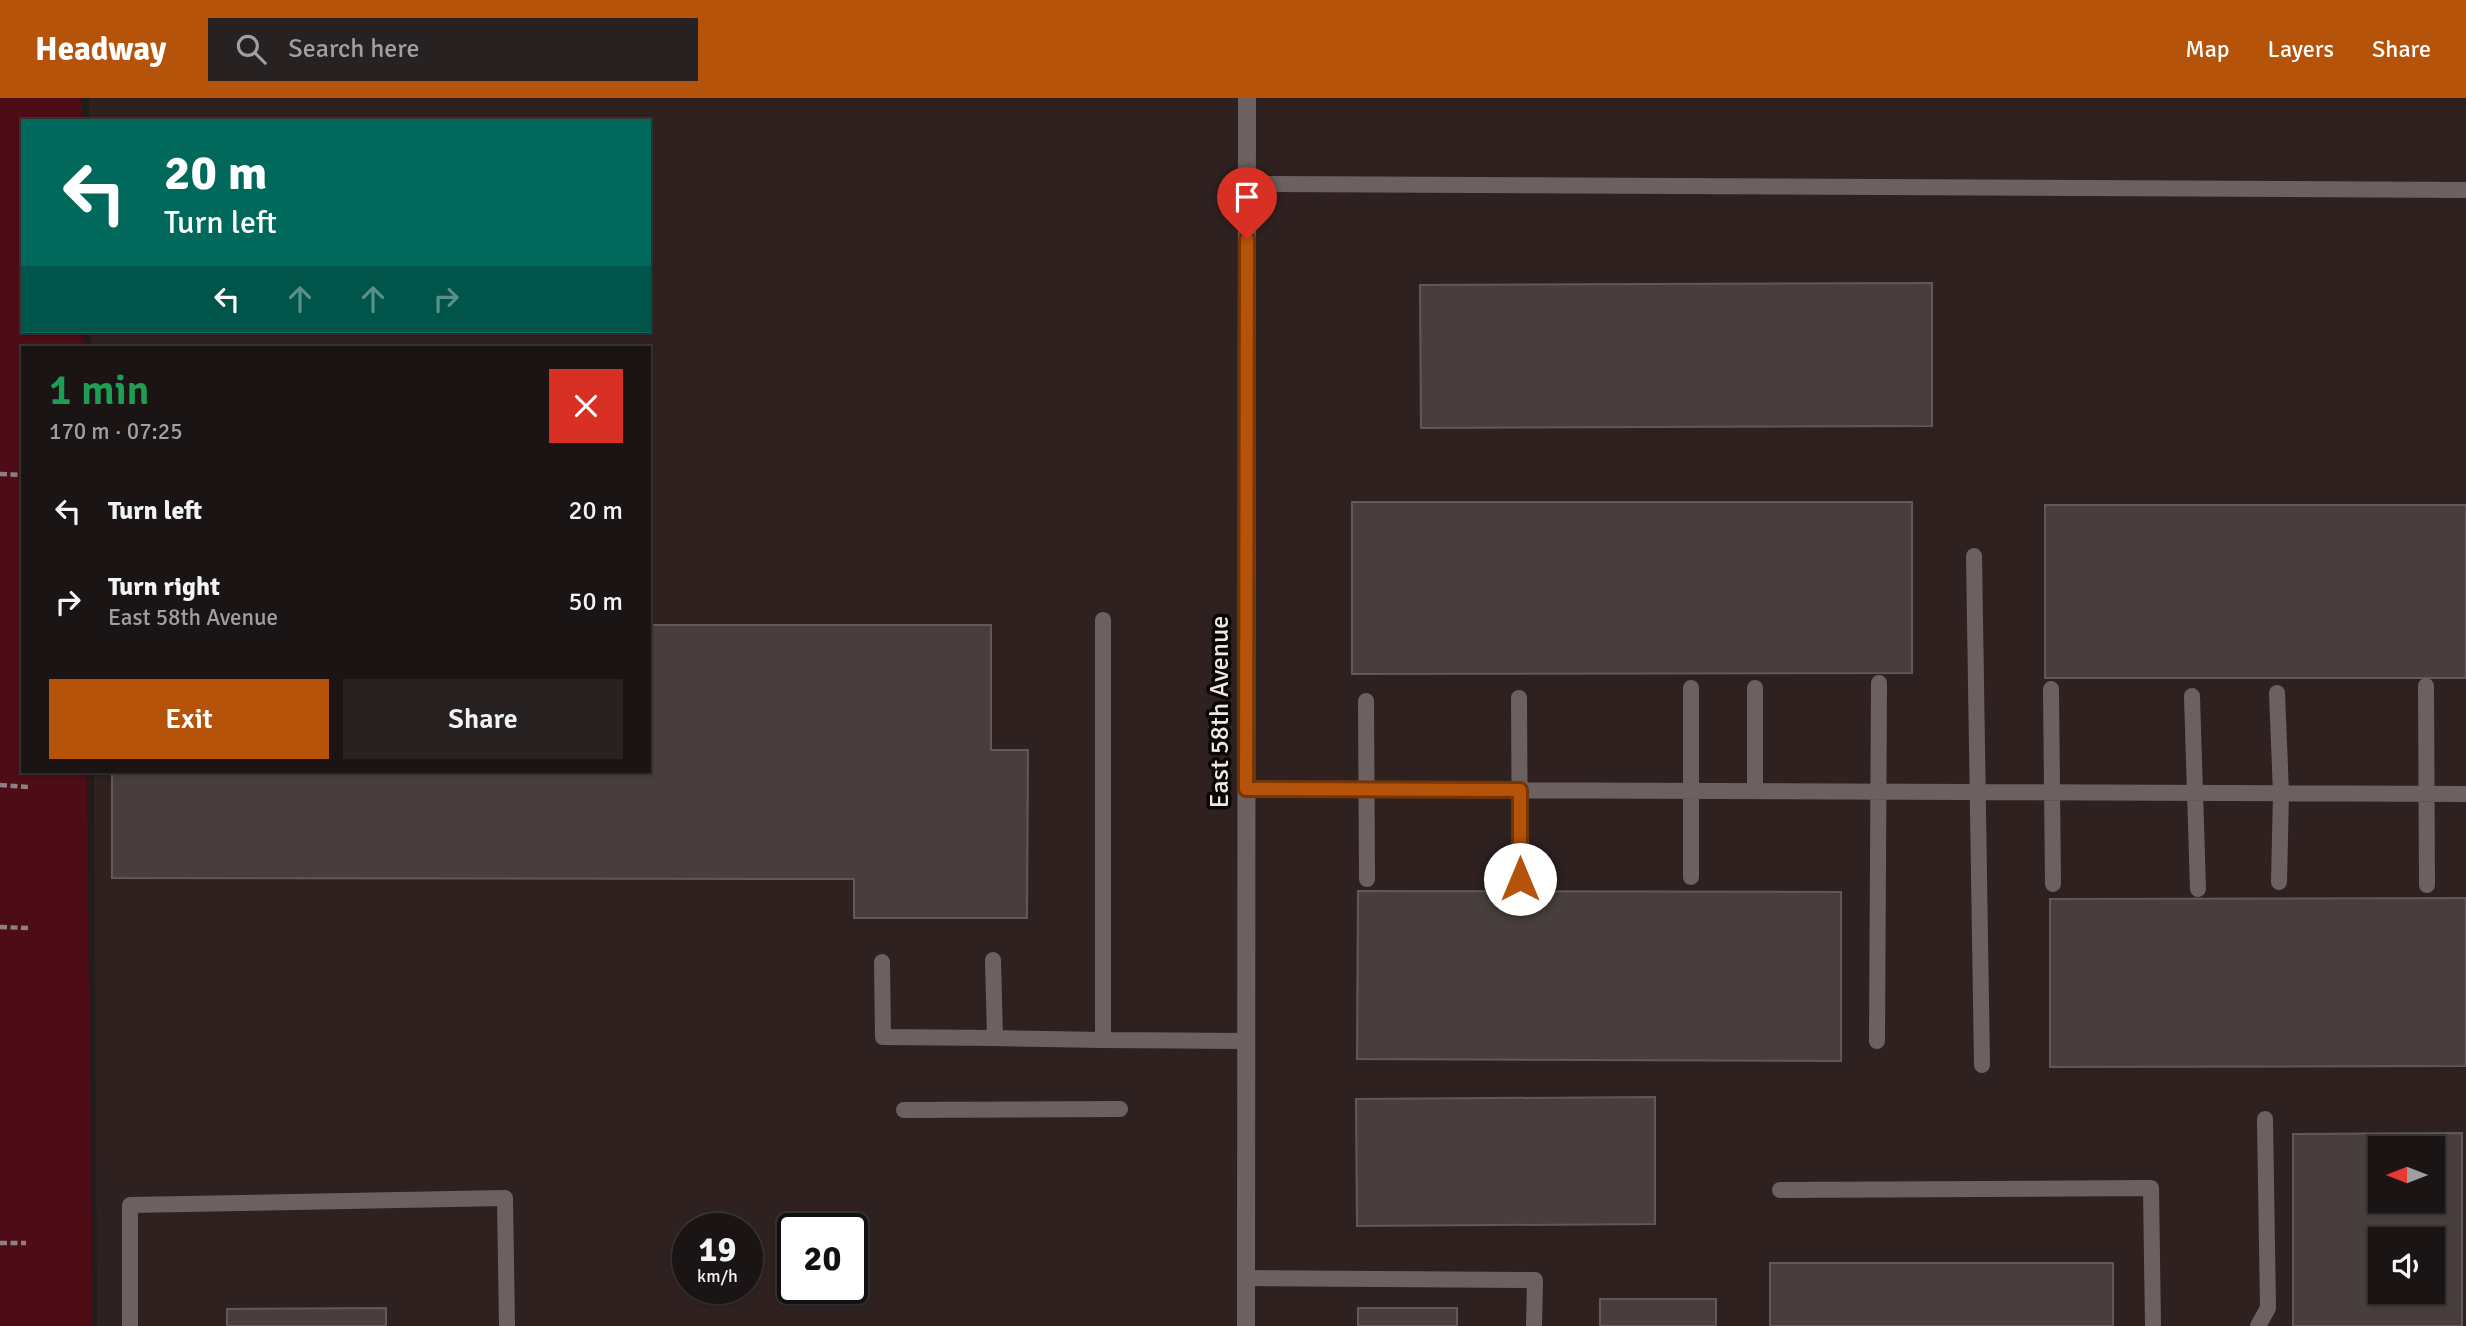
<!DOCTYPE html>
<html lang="en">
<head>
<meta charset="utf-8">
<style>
  :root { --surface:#1a1414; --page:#272122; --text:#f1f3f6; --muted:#9f9ea0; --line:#383334; --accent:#b45309 }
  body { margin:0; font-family:Signika,sans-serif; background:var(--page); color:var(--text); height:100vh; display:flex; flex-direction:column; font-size:26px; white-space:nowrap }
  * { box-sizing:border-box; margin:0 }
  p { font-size:23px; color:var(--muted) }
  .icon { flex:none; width:38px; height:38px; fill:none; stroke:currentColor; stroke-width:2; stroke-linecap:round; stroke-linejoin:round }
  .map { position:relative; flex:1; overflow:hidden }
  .side { position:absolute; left:21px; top:248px; width:630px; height:427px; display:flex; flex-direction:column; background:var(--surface); border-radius:0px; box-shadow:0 2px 5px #0004,0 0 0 2px var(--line) }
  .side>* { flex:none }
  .top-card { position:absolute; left:21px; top:21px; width:630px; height:214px; border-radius:0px; box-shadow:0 2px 5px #0004,0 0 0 2px var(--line); background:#00695c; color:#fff; overflow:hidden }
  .needle { width:46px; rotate:270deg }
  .controls { position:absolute; left:2368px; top:1038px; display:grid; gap:14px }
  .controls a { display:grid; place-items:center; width:77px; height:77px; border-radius:0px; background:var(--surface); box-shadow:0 2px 5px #0004,0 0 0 2px var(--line); font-size:35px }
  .speed { position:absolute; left:672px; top:1115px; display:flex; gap:14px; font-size:35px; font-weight:700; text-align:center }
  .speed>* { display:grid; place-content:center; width:91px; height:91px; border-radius:50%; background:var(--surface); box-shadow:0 2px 5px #0004,0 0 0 2px var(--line); line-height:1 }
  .speed small { font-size:18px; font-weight:400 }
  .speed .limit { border:4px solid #111; border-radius:10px; background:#fff; color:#111 }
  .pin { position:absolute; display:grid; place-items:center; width:60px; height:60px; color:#fff; margin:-72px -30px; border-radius:50% 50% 50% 0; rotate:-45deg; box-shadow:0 0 7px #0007 }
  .pin .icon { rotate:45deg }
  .me { position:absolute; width:77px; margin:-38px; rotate:0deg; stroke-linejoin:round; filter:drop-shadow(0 0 5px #0008) }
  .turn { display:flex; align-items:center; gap:24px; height:147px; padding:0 28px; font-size:32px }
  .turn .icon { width:91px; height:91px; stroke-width:2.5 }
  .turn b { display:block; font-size:49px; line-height:60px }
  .lanes { display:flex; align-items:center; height:66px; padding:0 28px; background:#0003; justify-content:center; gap:35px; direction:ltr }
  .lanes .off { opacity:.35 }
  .round { display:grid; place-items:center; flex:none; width:74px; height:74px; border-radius:0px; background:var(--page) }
  .summary { display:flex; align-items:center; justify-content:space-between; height:119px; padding:0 28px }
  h1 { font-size:42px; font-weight:600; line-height:52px; color:#1e9e55 }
  .cta { display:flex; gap:14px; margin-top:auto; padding:14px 28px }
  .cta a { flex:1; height:80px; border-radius:0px; background:var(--accent); color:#fff; font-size:28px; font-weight:600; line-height:80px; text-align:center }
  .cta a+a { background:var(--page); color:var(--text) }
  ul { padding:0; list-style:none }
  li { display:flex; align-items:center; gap:21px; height:91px; padding:0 28px }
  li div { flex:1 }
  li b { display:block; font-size:26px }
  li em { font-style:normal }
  header { display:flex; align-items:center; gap:42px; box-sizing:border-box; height:98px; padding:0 35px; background:var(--accent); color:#fff }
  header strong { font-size:33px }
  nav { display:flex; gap:38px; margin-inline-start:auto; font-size:24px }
  .search { width:490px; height:63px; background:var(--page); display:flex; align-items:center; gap:18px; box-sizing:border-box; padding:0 24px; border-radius:0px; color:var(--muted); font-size:26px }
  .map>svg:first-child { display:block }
  .built { fill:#302121; fill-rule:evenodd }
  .green { fill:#4d0c16 }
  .building { fill:#483e3e; stroke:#625858; stroke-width:2; fill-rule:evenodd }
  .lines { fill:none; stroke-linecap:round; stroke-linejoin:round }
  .path { stroke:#8a8282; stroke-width:4.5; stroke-dasharray:7 3.5; stroke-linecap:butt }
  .lane { stroke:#6c6161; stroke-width:16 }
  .secondary { stroke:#6c6161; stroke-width:18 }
  .route-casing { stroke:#753606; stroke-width:18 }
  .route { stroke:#b45309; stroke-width:12 }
  .labels { text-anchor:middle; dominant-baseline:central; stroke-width:7; stroke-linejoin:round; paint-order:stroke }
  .street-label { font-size:26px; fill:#eee7e7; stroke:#0a0606 }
</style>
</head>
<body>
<header>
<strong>Headway</strong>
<div class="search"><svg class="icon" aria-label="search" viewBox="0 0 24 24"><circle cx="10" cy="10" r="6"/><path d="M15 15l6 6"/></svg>Search here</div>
<nav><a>Map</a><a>Layers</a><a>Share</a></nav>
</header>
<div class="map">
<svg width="2466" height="1228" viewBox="0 0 2466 1228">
  <rect width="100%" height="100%" fill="#231a1a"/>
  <path class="built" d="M89,0H2466V1228H97L94,674H649V250H91V233H649V23H89ZM2380,1050H2432V1102H2380ZM688,1130H747V1190H688ZM793,1130H852V1190H793ZM2380,1141H2432V1194H2380Z"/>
  <path class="green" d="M0,0H81L82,23H23V233H83L84,250H23V674H87L92,1228H0Z"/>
  <path class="building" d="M1932,185V328L1421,330L1420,187Z
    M1352,404H1912V575L1352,576Z
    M2045,407H2466V580H2045Z
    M649,527H991V652H1028L1027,820H854V781L112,780V674H649Z
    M1358,793L1841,794V963L1357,961Z
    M2466,800V968L2050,969V801Z
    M1655,999V1126L1357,1128L1356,1001Z
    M2462,1035V1228H2293V1036ZM2380,1050H2432V1102H2380ZM2380,1141H2432V1194H2380Z
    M1770,1165H2113V1228H1770Z
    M1600,1201H1716V1228H1600Z
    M386,1210V1228H227V1211Z
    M1358,1210H1457V1228H1358Z"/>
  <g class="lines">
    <path class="path" d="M0,376L23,377
      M0,687L29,689
      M0,829L28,830
      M0,1145H26"/>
    <path class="lane" d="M1247,86L2466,92
      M1974,458L1982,967
      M1103,522V942L1246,943
      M2426,588L2427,787
      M1691,590V779
      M1755,590V693
      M2051,591L2053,786
      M2277,595L2281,695L2279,784
      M2192,598L2198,791
      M1519,600L1520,781
      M1366,603L1367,781
      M1246,691L2466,696
      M993,862L995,940L1103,942
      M882,864L883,939L995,940
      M1877,943L1879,585
      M904,1012L1120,1011
      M1780,1092L2151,1090L2153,1228
      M1246,1180L1535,1182L1534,1228
      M130,1228V1107L505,1100L507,1228
      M2258,1228L2268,1210L2265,1021"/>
    <path class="secondary" d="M1246,1228L1247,0"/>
  </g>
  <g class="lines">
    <g class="route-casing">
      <path id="route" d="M1247,141L1246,691L1520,692V781"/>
    </g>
    <use href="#route" class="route"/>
  </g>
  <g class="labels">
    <g class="street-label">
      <text transform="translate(1220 614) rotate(-90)">East 58th Avenue</text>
    </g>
  </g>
</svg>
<div class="controls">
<a><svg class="needle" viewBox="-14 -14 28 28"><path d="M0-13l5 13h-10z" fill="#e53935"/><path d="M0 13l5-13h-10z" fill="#9f9ea0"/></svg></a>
<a><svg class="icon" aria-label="sound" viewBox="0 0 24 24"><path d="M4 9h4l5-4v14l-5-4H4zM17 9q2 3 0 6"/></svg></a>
</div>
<div class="speed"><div>19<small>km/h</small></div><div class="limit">20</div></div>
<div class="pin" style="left:1247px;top:141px;background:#d93025"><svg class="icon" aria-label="arrive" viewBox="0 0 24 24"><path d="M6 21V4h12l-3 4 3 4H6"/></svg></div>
<svg class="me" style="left:1520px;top:781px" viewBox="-20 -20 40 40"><circle r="19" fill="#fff"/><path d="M0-13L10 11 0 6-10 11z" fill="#b45309"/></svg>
<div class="top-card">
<div class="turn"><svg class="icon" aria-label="left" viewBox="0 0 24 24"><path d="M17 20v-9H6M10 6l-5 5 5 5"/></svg><div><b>20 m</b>Turn left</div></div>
<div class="lanes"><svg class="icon" aria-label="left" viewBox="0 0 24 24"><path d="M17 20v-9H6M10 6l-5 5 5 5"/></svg><svg class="icon off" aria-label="ahead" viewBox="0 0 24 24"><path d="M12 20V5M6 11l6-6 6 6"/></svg><svg class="icon off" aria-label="ahead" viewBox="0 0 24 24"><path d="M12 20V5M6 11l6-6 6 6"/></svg><svg class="icon off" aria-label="right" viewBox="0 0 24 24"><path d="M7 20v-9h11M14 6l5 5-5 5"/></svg></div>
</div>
<section class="side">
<div class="summary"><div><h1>1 min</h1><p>170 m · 07:25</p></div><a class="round" style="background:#d93025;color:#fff"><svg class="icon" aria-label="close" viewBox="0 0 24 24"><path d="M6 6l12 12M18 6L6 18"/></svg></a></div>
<ul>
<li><svg class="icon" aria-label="left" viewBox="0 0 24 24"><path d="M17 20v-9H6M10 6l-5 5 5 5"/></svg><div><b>Turn left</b></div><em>20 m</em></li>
<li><svg class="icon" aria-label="right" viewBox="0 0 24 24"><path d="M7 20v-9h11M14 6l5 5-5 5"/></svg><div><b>Turn right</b><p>East 58th Avenue</p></div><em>50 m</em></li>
</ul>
<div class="cta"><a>Exit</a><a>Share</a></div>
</section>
</div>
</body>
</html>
